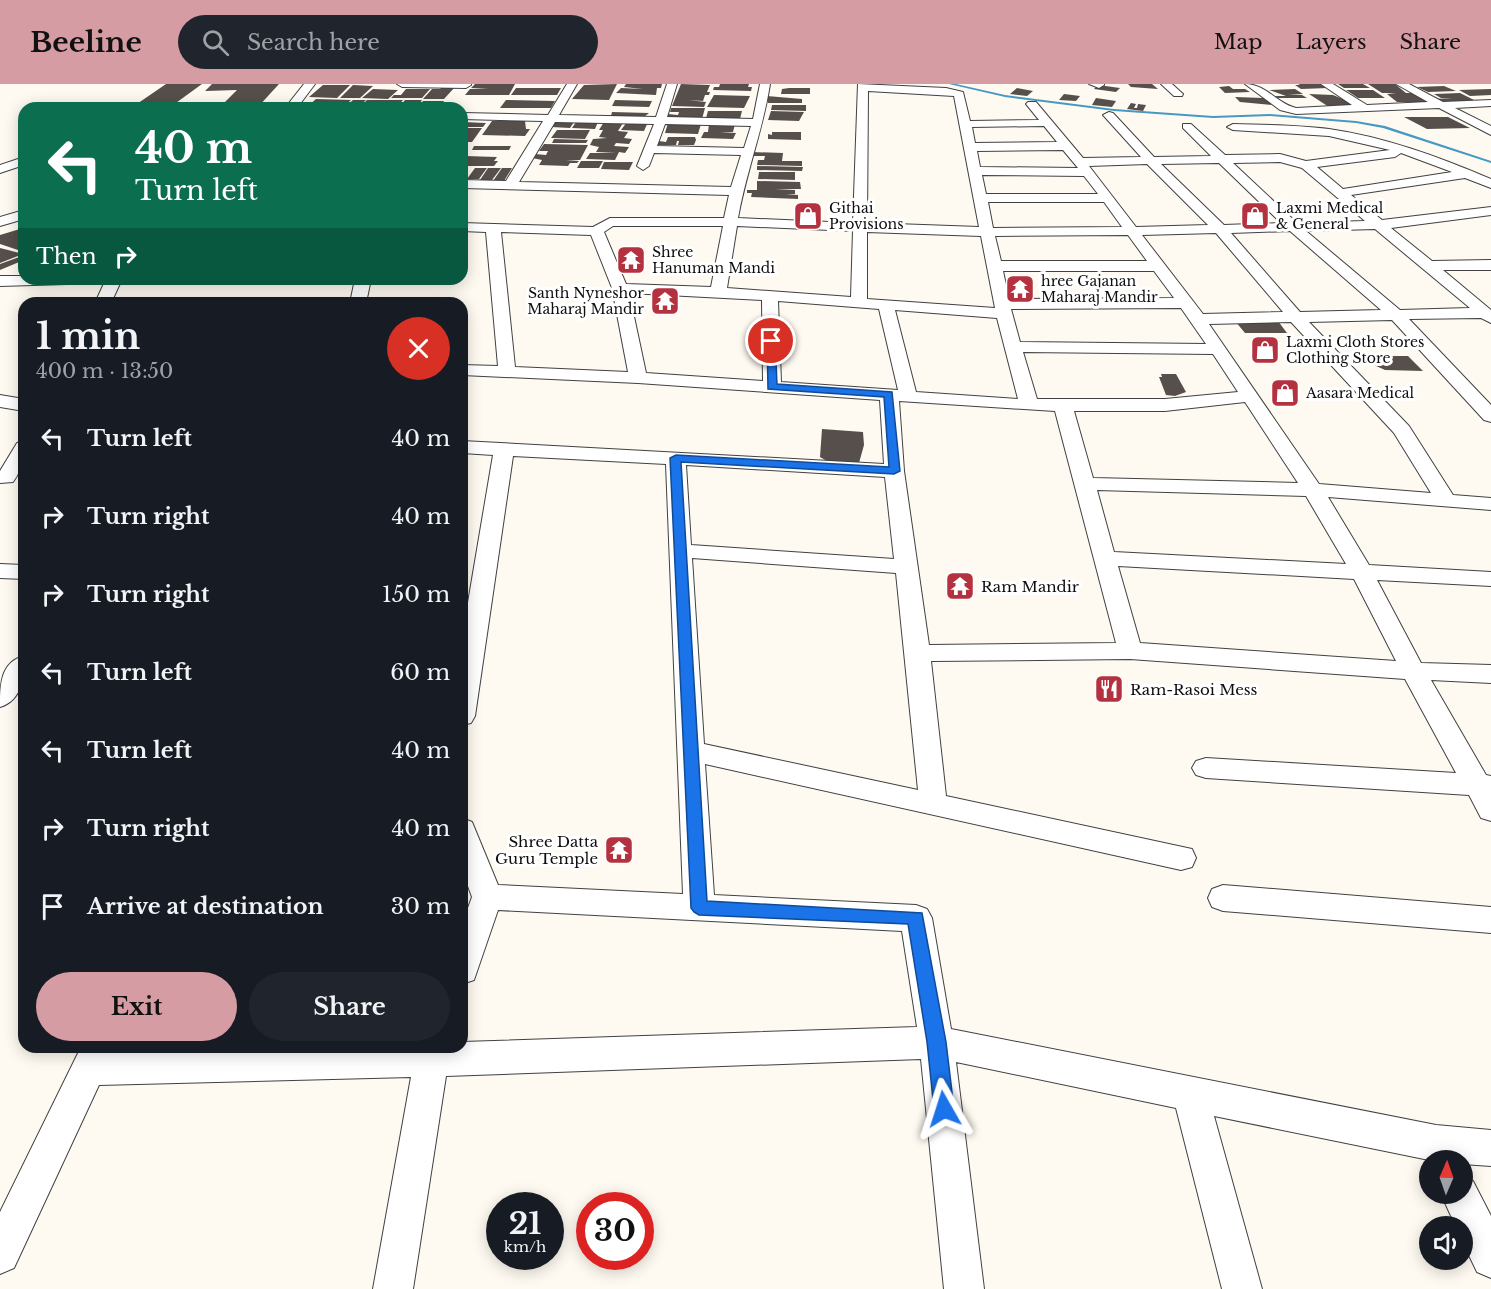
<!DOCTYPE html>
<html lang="en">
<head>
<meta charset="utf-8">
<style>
  :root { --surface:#171b24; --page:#20242c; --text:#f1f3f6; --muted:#9ea1a6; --accent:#d69ca4 }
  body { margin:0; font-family:"Libre Baskerville",serif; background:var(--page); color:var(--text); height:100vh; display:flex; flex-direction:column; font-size:22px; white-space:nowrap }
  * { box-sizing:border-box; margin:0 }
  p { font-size:20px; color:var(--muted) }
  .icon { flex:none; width:33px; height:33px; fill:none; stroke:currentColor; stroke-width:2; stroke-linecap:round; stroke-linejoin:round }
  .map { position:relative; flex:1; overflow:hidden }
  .details { position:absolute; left:18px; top:213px; width:450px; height:756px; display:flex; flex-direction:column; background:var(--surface); border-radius:18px; box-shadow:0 3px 15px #0003 }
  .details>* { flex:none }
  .hud { position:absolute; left:18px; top:18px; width:450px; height:183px; border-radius:18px; box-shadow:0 3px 15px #0003; background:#0b6e4f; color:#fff; overflow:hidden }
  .needle { width:39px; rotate:2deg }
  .fabs { position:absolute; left:1419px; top:1066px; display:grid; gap:12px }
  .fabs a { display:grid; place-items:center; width:54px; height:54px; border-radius:50%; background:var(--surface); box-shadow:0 3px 15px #0003; font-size:30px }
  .speed { position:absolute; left:486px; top:1108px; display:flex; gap:12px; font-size:30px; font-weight:700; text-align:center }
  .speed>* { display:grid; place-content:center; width:78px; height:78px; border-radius:50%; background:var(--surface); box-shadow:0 3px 15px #0003; line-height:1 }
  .speed small { font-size:15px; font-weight:400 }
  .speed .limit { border:9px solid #d22; background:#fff; color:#111 }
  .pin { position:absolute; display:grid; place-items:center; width:51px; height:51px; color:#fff; margin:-26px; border:3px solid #fff; border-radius:50%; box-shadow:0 2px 6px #0007 }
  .me { position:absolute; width:66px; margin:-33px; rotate:354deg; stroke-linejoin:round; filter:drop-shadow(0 0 4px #0008) }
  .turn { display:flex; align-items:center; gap:21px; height:126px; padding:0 18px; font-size:27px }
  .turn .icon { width:78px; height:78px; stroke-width:2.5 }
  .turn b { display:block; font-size:42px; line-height:51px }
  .then { display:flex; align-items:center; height:57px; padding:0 18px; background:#0003; gap:12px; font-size:22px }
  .round { display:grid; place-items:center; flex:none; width:63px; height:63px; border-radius:32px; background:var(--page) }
  .headline { display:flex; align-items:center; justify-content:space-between; height:102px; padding:0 18px }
  h1 { font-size:36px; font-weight:800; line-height:45px }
  .action { display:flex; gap:12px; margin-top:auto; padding:12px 18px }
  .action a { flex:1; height:69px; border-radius:36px; background:var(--accent); color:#111; font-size:24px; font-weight:800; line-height:69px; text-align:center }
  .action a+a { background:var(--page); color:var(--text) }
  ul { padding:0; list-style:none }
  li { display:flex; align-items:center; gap:18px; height:78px; padding:0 18px }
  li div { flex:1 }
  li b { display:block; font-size:22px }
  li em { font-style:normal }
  header { display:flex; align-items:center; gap:36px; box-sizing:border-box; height:84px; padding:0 30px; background:var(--accent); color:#111 }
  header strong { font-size:28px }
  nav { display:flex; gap:33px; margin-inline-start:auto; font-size:21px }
  .search { width:420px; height:54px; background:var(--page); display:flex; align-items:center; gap:15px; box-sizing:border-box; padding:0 21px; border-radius:33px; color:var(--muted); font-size:22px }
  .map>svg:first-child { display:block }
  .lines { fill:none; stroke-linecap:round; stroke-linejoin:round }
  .stream { fill:#4699c3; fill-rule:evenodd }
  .building { fill:#564f4b }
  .street-casing { stroke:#414141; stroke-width:2 }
  .street { fill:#fff; fill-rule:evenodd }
  .route { fill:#1a73e8; stroke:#114b97; stroke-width:1.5 }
  .labels { text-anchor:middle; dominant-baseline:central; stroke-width:6; stroke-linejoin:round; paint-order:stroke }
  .far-poi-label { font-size:14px; fill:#0e0e0e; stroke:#fff; text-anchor:start }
  .poi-label { font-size:15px; fill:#0e0e0e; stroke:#fff; text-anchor:start }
</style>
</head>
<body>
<header>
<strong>Beeline</strong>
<div class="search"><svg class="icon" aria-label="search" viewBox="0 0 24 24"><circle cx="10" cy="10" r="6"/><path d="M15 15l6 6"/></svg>Search here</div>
<nav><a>Map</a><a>Layers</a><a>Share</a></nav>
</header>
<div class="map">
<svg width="1491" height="1205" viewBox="0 0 1491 1205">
  <rect width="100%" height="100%" fill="#fefaf1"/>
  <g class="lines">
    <path class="stream" d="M949,0H956L1005,11L1114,25L1213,32L1270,30L1356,37L1385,42L1491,77V79L1383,44L1356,39L1270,32L1213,34L1114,27L1005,13Z"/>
  </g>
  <path class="building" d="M166,0H202L169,24H131Z
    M212,0H279L257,24H219L237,6L205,7Z
    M475,0H515L509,11H465L470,5H488L471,4Z
    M617,0L609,16L572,15L584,1Z
    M626,0H662L661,4H657L656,11L616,9L621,4L643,5L624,3Z
    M681,0L710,1L707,8H710L709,11H705L703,17L688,16L706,18L704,23L672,22Z
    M720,0H749L748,3H752L751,7L713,6L714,3H719Z
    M1128,0H1152L1158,5L1131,3Z
    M1298,0H1321L1328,4L1301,5L1295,1H1300Z
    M1338,0H1363L1370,4H1344Z
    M1368,0H1395L1406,9H1412L1427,18H1397L1387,10L1396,9H1382Z
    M323,1H350L337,14L309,13Z
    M353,1L373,2L360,14H340Z
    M1098,1L1120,4L1116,8L1094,5Z
    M443,2L455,3L444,15H423L432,5H440Z
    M1229,2L1233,5H1245L1250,8L1225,9L1219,3Z
    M1444,2L1456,7L1428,8L1417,3Z
    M516,4H561L557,11H511Z
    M789,4H810V10H781L782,5Z
    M1017,4L1033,7L1027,12L1010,10Z
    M373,5L398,6L388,15L362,14Z
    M406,5H430L422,14H391L394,11H401Z
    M1295,5L1303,10L1288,11H1302L1307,14H1278L1275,12H1286L1269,6Z
    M1491,5V11L1470,12L1459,6Z
    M1346,6H1373L1385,14H1358Z
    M1460,9L1478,18L1440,19L1433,15L1453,14H1441L1434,10Z
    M1064,10L1080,12L1076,17L1059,16Z
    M1309,10L1333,11L1360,22L1329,23Z
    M714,11L750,12L744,24L707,23Z
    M767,12L802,15V19H768Z
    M1235,13L1264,14L1272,21L1240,18Z
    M1096,14L1116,17L1112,23L1092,21Z
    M316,15L351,16L342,24H306Z
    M353,16H366L357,24H344Z
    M367,16H403L396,24H359Z
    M405,16H422L416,24H399Z
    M506,16L555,17L551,24H500Z
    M615,16L652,17L649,23L612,22Z
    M423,17H444L440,24H419Z
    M1131,19L1136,20L1134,24H1137L1138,20L1146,21L1143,27L1127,25Z
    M772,21H806V27L771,26Z
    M671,24H705L702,35L667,34L668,30L678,31L679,28H670Z
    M708,27H742L740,35L706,34Z
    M771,27L804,28L799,37L768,36Z
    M612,28L649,29L644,33L611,32Z
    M1404,33H1448L1470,44L1427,45Z
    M556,35L574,38L570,44L551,43Z
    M492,37H525L526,45H530L525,52L482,51Z
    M462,38L486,39L483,43H462Z
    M576,38H598L595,45L572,44Z
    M604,38L623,39L618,47L628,48L624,54L632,55L629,60L616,59L614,62L629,63L625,69L619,68L615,76L586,75L590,69H616L596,68L599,63L590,61L593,55L607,54L599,53L603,46H599Z
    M627,38H648L644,47L621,46Z
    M668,39L701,40L698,50L665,49Z
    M709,40H735L733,48H720L736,49L733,55L701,54L704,48H708Z
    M462,44H482L472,58H462Z
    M557,46H590L585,55L551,54Z
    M772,48H801V56L768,55V50L772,51Z
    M668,53H695L696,56L694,61H678L679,57H677L676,61H657L659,57L666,58Z
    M554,55L588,56L586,59H552Z
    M544,60L588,61L580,76H566L579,77L577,79H570L568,82L539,81L542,76L532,74L535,70L546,71L548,67H539Z
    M474,62H511L509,66H472Z
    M752,68L783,69L782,77H802V82L757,81L758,76H764L765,72H752Z
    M465,72L497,73L494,77H498L494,82H462Z
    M581,77H603L599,84H577Z
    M604,78H633L629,86L601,85Z
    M757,82L803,83L802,87L757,86Z
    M475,84H487L479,95H467Z
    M488,84H501L492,96H480Z
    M512,84L504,97H493L502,84Z
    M759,88H795V96L758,95Z
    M757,97L800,98L801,105H775L795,106V110H786L798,111V115L751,113L752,109H747V106H757Z
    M20,145L24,146V168L0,160V151Z
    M0,164L8,166L23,170L0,179Z
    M22,172L24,176L0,186V180Z
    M1235,237H1278L1287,249H1245Z
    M1365,272H1408L1423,287L1385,286L1374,281Z
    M1161,290H1176L1186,308L1175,312L1166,311L1159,293H1162Z
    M822,345L863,348L864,361L859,379L832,380L820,373Z"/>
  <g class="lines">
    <g class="street-casing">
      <path id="street" d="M304,0H315L297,24H285Z
        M397,0H471V1L466,4L402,3Z
        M567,0H577L559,31L656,33L667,0H677L667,33L753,35L760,0H770C763,46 746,88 738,134L853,139L858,0L946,4L963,8L970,37L1039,36L1026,20L1028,18H1036L1083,74L1141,73L1103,31L1109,28L1113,29L1154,73L1211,72L1183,44V40H1191L1225,71L1280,70L1306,77L1390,66L1329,52L1233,46L1227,43L1233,40C1265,41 1297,41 1329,45C1385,53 1439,73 1491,95V104L1465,94L1351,111L1382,136L1491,123V131L1391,144L1432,177L1491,176V186H1443L1491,226V239L1481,234L1409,235L1491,321V338L1484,336L1392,236L1309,238L1409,342L1453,411L1491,414V426L1328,413L1369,481L1491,488V502L1377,496L1421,579L1491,581V599L1431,596L1486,691L1491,692V737L1481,734L1469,711L1206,694L1196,691L1192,684L1196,677L1206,674L1456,689L1405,595L1130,575L931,577L946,712L1192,765L1196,774L1192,783L1181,786L705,680L714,811L916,821L927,825L932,834L951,945L1436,1041L1491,1046V1082L1462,1080V1077H1434L1214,1032L1262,1205H1222L1176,1024L956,978L984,1205H944L921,975L446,992L413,1205H373L411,993L99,1001L14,1184L0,1190V1128L81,963H116L114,968L296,963H462V958L917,943L902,847L498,826L474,896L462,900V840L472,813L462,786V734L472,738L498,801L683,810L666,380L513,372L475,632L471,639L462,641V554L493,371L462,369V357L884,380L880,316L638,299L462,291V281L498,282L486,148L462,147V139L593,143L610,134H724L729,111L462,104V96L506,97L543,37L462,35V29L548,31ZM868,7L954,12L979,143L867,139ZM555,38L654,40L637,82L643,86L649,82L654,69L741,71L731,103L519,98ZM665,40L751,42L744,64L657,62ZM1044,42L1057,58L975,59L972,43ZM1063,66L1078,84L980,83L977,67ZM1401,69L1452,88L1343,105L1317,83L1395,73ZM1280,78L1302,84L1365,137L1297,139L1233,79ZM1219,79L1281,139L1224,141L1161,80ZM1147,80L1208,141L1136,143L1089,82ZM982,91L1084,92L1098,110H986ZM988,118H1104L1122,143L993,144ZM613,142H723L711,203L626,200L604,148ZM737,142L853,147L851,213L727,204ZM1375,145L1470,224L1400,226L1306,147ZM1290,147L1381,226L1300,228L1231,149ZM501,148L591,151L612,204L628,288L515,283ZM867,148L981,152L995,224L867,215ZM1216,149L1283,228L1203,230L1142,151ZM1128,151L1147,177H1001L995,152ZM1003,187H1154L1174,214L1009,215ZM629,209L762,216L763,297L646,289ZM778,217L879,225L898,306L781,298ZM1181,224L1206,260L1020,258L1011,225ZM895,226L997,234L1018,315L916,308ZM1291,238L1394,349L1431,409L1319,400L1209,240ZM1023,268L1213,270L1238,308L1165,315H1037ZM899,317L1055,327L1116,559L929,561L904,387ZM1245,318L1298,399L1093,394L1074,327H1165ZM686,381L885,393L894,475L691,461ZM1097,406L1306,412L1346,480L1114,468ZM692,474L896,489L918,706L704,660ZM1118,482L1354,495L1396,577L1140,559Z
        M1089,0H1104V1L1099,4Z
        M1161,0H1172L1183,10L1182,12H1174Z
        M1245,0C1266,0 1276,19 1296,24L1352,21L1321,0H1333L1367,21L1428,18L1396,0H1409L1443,18L1491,16V22L1455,24L1491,42V51L1439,24L1296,30L1280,26Z
        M24,73V81L0,89V81Z
        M24,126V135L0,142V133Z
        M0,192H24V195H75L67,200L0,202Z
        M106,195H122L111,219H95Z
        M355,195H371L366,219H350Z
        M0,311L24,315V327L0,323Z
        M24,357C24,374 23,384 13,398L0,399V387L17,359Z
        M0,480L24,481V495L0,494Z
        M24,572C24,592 23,616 0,623C0,602 0,578 24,572Z
        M1223,801L1491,823V849L1223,827L1212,823L1208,814L1212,805Z
        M1462,1092L1473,1097L1491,1132V1194L1477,1188L1462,1157V1143H1456L1441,1110H1462Z"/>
    </g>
    <use href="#street" class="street"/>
  </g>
  <path class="route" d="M767,255L775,257L777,300L892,308L900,387L894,390L681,378L707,817L922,829L946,958L954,1025L951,1032L944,1035L937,1032L934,1025L927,958L908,840L699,831L694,828L691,824L670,374L676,371L889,383L884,313L768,305Z"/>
  <defs>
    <g id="shop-square" transform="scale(1.5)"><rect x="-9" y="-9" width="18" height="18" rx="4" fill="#b4313f" stroke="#fff"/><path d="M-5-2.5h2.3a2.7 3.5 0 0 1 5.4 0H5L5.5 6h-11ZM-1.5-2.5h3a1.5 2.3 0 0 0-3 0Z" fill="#fff"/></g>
    <g id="temple-square" transform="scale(1.5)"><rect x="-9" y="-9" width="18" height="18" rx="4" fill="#b4313f" stroke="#fff"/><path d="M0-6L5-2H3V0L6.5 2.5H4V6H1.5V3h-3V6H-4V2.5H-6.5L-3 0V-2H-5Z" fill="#fff"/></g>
    <g id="restaurant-square" transform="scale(1.5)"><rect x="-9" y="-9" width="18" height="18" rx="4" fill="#b4313f" stroke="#fff"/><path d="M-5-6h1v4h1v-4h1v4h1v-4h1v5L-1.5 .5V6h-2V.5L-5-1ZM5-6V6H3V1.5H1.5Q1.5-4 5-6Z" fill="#fff"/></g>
  </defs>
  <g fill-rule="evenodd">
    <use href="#shop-square" x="808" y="132"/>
    <use href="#shop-square" x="1255" y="132"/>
    <use href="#temple-square" x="631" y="176"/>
    <use href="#temple-square" x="1020" y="205"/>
    <use href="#temple-square" x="665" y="217"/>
    <use href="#shop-square" x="1265" y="266"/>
    <use href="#shop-square" x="1285" y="309"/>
    <use href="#temple-square" x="960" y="502"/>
    <use href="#restaurant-square" x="1109" y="605"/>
    <use href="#temple-square" x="619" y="766"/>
  </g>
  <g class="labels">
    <g class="far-poi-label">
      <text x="829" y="124">Githai<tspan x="829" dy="16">Provisions</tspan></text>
      <text x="1276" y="124">Laxmi Medical<tspan x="1276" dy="16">&amp; General</tspan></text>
      <text x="652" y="168">Shree<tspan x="652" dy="16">Hanuman Mandi</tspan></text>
      <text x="1041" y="197">hree Gajanan<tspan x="1041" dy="16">Maharaj Mandir</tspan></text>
      <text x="644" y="209" text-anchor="end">Santh Nyneshor<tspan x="644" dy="16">Maharaj Mandir</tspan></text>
      <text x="1286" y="258">Laxmi Cloth Stores<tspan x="1286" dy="16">Clothing Store</tspan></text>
      <text x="1306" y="309">Aasara Medical</text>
    </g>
    <g class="poi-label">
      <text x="981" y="502">Ram Mandir</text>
      <text x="1130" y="605">Ram-Rasoi Mess</text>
      <text x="598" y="757" text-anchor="end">Shree Datta<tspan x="598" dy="17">Guru Temple</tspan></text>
    </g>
  </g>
</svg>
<div class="fabs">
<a><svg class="needle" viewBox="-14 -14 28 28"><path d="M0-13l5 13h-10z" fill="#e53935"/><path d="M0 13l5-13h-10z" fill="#9ea1a6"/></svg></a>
<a><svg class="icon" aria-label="sound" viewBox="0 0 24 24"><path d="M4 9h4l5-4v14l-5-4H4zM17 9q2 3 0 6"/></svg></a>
</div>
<div class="speed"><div>21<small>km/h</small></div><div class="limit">30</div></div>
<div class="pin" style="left:771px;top:257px;background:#d93025"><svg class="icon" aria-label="arrive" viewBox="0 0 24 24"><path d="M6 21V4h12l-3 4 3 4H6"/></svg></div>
<svg class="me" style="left:944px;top:1025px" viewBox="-20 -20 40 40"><path d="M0-17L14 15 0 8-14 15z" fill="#1a73e8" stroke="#fff" stroke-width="4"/></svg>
<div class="hud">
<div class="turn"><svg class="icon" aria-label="left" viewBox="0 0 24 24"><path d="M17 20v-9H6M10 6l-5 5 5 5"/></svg><div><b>40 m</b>Turn left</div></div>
<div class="then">Then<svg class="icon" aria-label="right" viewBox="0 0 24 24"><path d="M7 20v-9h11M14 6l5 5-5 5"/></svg></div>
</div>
<section class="details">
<div class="headline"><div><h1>1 min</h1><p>400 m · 13:50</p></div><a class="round" style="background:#d93025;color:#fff"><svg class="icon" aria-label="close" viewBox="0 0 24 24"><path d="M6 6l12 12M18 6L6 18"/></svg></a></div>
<ul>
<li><svg class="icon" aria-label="left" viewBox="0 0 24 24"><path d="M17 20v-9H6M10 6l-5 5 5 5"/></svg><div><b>Turn left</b></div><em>40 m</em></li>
<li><svg class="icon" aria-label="right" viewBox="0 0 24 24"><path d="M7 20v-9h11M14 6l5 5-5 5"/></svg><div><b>Turn right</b></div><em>40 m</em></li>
<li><svg class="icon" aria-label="right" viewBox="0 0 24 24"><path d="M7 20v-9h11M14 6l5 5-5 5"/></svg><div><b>Turn right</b></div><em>150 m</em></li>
<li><svg class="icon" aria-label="left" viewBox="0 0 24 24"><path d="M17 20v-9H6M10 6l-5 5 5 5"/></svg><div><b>Turn left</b></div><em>60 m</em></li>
<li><svg class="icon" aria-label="left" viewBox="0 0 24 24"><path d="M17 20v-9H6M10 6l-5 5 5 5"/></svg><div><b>Turn left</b></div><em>40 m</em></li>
<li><svg class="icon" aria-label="right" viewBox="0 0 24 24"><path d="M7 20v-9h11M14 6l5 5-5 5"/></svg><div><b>Turn right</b></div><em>40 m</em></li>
<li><svg class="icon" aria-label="arrive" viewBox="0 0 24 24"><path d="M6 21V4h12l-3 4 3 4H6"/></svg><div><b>Arrive at destination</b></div><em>30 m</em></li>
</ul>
<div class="action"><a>Exit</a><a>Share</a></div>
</section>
</div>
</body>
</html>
